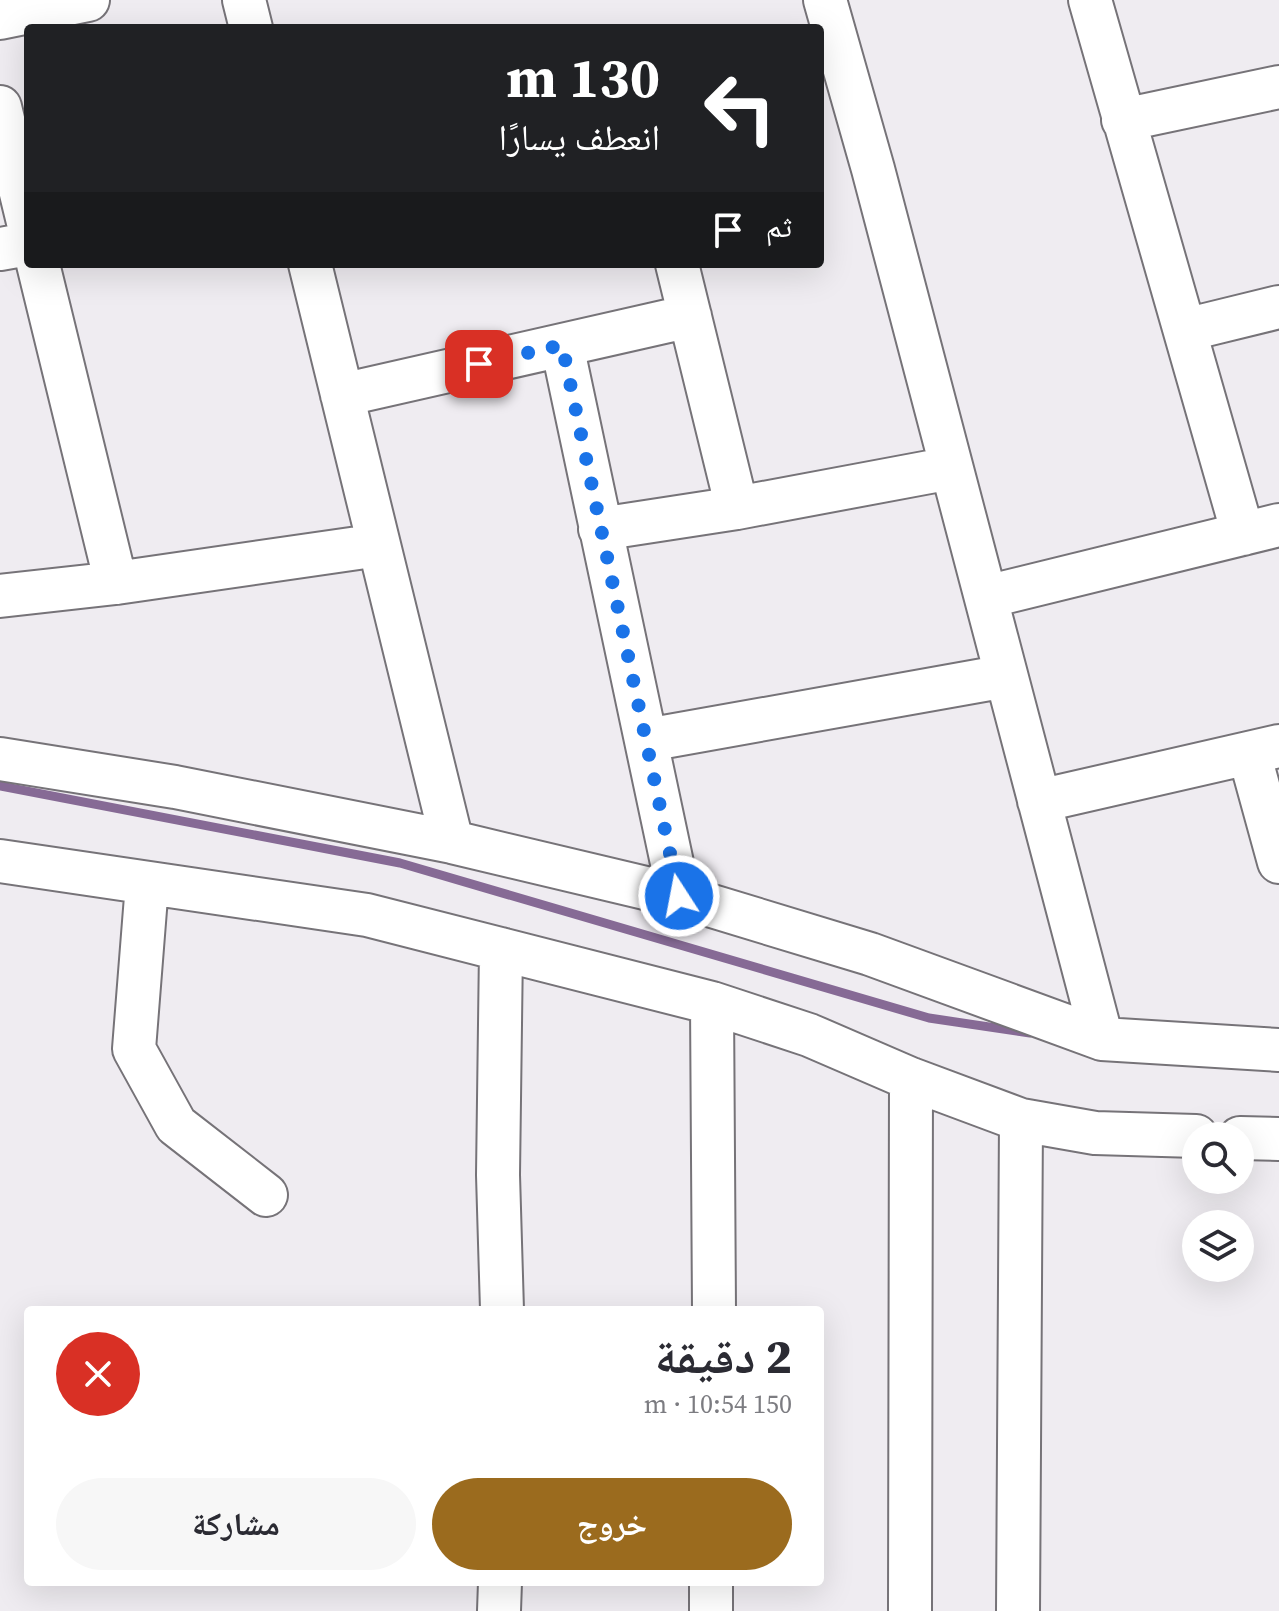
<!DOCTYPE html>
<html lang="ar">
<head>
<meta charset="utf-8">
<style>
  :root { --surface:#fff; --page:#f7f7f7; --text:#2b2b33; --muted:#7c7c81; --accent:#9b6b1e }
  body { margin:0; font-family:"Source Serif 4","Noto Naskh Arabic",serif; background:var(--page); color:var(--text); direction:rtl; height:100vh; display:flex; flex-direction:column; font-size:30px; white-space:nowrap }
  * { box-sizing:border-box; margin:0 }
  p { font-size:26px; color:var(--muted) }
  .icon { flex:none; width:44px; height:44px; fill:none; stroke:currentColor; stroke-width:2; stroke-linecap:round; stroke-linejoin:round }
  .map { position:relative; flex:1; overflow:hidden; direction:ltr }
  .details { position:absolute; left:24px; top:1306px; width:800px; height:280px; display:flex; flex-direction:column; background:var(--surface); border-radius:8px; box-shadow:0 8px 32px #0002; direction:rtl }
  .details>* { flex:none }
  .guide { position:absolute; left:24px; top:24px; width:800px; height:244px; border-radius:8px; box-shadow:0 8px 32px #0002; direction:rtl; background:#202124; color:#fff; overflow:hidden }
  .fabs { position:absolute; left:1182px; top:1122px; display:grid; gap:16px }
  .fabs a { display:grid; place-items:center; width:72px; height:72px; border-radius:50%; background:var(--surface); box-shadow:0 8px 32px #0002; font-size:40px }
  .pin { position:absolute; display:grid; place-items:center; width:68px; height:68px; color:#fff; margin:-34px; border-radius:16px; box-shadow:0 4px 12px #0006 }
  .me { position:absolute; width:88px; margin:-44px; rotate:349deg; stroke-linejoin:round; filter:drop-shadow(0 0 6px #0008) }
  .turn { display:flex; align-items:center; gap:28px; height:168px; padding:0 32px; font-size:36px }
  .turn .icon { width:104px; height:104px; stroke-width:2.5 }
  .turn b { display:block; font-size:56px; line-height:68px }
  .then { display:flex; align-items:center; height:76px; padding:0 32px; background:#0003; gap:16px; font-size:30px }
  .round { display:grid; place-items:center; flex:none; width:84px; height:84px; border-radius:42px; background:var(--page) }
  .overview { display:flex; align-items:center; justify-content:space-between; height:136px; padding:0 32px }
  h1 { font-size:48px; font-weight:800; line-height:60px }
  .cta { display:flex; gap:16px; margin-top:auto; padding:16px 32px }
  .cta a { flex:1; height:92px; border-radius:48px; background:var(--accent); color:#fff; font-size:32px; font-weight:800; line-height:92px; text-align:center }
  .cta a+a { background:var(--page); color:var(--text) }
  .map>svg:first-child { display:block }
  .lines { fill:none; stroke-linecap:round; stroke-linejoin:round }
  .stream { stroke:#866a95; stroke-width:9 }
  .minor-casing { stroke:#767378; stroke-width:46 }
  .minor { stroke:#fff; stroke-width:42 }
  .route { stroke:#1a73e8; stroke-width:14; stroke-dasharray:0 25.2 }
</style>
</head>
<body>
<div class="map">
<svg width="1279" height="1611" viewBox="0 0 1279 1611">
  <rect width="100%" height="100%" fill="#efecf1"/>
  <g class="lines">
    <path class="stream" d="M0,786L400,863L929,1018L1030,1033"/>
    <g class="minor-casing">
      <path id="minor" d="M244,0L251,28
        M825,0L873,169L1102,1039
        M1090,0L1243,534
        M0,18L88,0
        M0,107L28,222
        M1123,120L1279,87
        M0,249L28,244
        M38,264L116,583
        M310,264L452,842
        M677,264L737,508
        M1185,330L1279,307
        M562,345L679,896
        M342,395L690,316
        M600,529L737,508L951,468
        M0,596L116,583L379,545
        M986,597L1279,525
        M647,740L1006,676
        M1249,753L1279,862
        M0,759L175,787L452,842L679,896L870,954L1102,1039L1279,1050
        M1039,801L1279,746
        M0,861L367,915L712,1003L809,1035L911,1079L1021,1120L1095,1133L1196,1136
        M147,884L134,1049L176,1125L266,1195
        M501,949L498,1175L502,1310
        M712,1003L714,1310
        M1240,1138L1279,1139
        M499,1611L500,1582
        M711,1611V1582
        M910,1611L911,1079
        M1018,1611L1021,1120"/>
    </g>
    <use href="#minor" class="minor"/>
  </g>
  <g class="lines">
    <path class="route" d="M479,364L562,345L679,896"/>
  </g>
</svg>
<div class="fabs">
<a><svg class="icon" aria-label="search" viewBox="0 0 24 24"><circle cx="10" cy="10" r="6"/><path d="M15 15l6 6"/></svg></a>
<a><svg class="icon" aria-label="layers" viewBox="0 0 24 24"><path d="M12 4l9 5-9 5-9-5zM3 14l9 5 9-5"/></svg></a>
</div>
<div class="pin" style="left:479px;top:364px;background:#d93025"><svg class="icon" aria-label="arrive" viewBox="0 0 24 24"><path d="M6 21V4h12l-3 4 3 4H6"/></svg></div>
<svg class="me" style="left:679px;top:896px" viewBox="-20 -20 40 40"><circle r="17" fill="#1a73e8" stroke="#fff" stroke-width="3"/><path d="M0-11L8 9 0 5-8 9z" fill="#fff"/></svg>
<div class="guide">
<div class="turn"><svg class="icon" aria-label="left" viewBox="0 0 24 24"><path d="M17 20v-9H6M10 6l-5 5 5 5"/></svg><div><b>130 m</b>انعطف يسارًا</div></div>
<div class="then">ثم<svg class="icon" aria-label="arrive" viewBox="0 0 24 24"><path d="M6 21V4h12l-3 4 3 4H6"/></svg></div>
</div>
<section class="details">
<div class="overview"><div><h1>2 دقيقة</h1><p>150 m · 10:54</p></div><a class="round" style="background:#d93025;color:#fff"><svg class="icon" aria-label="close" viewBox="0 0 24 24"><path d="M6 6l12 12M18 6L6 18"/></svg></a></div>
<div class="cta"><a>خروج</a><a>مشاركة</a></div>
</section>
</div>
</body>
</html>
